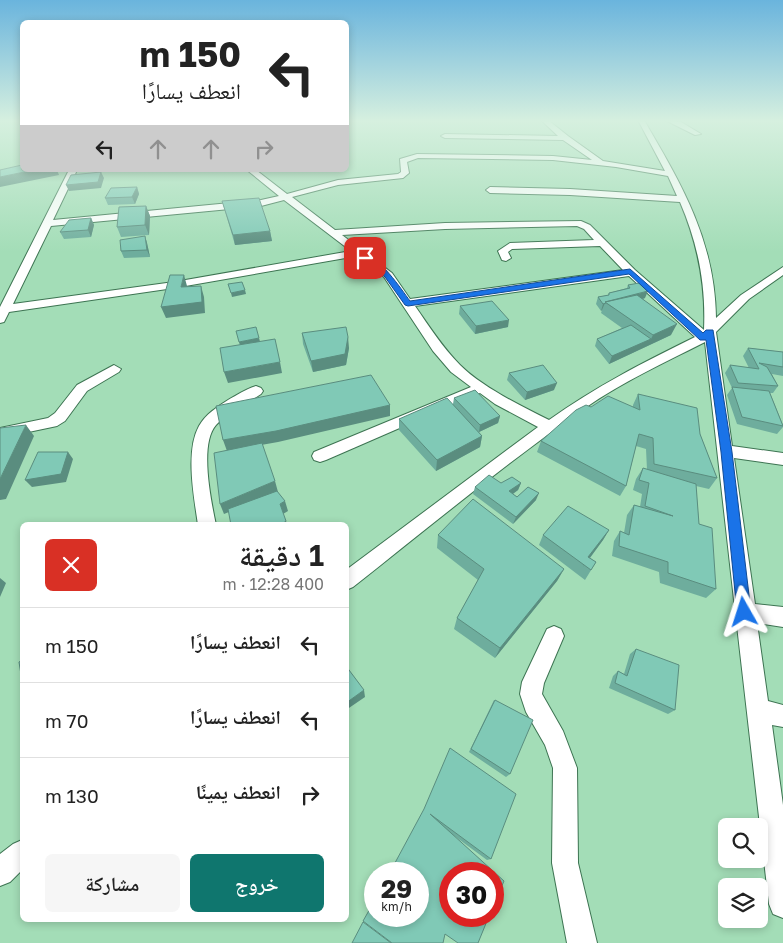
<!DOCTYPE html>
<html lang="ar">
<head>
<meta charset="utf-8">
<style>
  :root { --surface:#fff; --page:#f6f6f6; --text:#222; --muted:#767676; --line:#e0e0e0; --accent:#0f766e }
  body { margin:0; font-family:"Golos Text","Noto Naskh Arabic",sans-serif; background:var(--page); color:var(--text); direction:rtl; height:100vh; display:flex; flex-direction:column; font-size:19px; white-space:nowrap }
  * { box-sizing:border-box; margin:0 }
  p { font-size:16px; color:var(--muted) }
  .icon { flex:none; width:28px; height:28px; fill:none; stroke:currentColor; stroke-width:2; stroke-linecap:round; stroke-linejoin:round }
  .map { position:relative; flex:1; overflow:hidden; direction:ltr }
  .sheet { position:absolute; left:20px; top:522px; width:329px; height:400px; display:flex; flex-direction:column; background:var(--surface); border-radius:8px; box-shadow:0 2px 8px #0003; direction:rtl }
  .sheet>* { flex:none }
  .banner { position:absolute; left:20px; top:20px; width:329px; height:152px; border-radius:8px; box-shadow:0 2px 8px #0003; direction:rtl; background:#fff; color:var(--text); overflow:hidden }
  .tools { position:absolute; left:718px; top:818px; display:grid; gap:10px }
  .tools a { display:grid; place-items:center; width:50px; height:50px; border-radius:8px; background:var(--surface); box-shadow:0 2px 8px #0003; font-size:25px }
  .speed { position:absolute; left:364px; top:862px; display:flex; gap:10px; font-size:25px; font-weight:700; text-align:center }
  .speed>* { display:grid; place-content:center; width:65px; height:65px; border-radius:50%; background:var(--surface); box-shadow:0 2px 8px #0003; line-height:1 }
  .speed small { font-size:12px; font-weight:400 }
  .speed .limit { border:8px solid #d22; background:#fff; color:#111 }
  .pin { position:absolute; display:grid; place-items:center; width:42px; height:42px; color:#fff; margin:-21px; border-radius:10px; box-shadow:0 2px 8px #0006 }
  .me { position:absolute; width:55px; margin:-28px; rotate:354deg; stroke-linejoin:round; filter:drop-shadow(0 0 4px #0008) }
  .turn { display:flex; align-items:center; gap:18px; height:105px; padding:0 25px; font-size:22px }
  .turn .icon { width:65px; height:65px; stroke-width:2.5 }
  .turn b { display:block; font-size:35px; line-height:42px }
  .lanes { display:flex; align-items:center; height:48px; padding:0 25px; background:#0003; justify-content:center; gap:25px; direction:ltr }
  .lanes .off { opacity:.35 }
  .round { display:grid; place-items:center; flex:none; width:52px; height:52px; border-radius:8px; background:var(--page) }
  .summary { display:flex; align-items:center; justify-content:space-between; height:85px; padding:0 25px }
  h1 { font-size:30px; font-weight:600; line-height:38px }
  .action { display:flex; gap:10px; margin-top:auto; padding:10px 25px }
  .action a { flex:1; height:58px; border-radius:8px; background:var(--accent); color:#fff; font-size:20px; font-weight:600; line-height:58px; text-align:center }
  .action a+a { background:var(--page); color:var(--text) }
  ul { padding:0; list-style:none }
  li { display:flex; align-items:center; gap:15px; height:75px; padding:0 25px; border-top:1px solid var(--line) }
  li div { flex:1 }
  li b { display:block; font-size:19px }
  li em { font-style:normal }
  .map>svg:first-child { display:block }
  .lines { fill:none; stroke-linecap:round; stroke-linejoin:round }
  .street-casing { stroke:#3d7452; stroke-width:2 }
  .street { fill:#fff; fill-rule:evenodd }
  .wall { fill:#6ead9d }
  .shaded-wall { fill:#5a8d7f }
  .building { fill:#80c9b6; stroke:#5a8d7f }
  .route { fill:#1a73e8; stroke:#114b97 }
</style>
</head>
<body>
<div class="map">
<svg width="783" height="943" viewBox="0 0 783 943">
  <rect width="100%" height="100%" fill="#a3ddb7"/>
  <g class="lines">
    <g class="street-casing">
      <path id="street" d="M541,120H548L568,136L603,161L665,171L638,120H644C682,185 715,241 716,318L741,295L783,267V275L749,299L716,332L732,446L783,453V465L734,458L755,604L783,607V627L757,623L768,701L783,705V727L772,725L783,805V918L773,914L769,904L736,617L734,612L735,609L705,342C664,363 622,382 585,408C505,464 429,527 353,587L346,590V570L538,427L495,404L480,393L326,460L320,462L314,460L312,456L314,452L471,387L451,372L433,351L384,277L357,256L174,288L9,312L4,322L0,323V307L69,170H77L53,220L261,200L279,196L247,170H256L287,194L338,180L398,174L401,172L400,159L417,154L553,156L592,160L563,140L445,138L441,136L445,134L558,136ZM418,158L553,160L616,167L668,176L677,196L570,189L490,187L486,190L490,193L570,195L680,202C698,244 706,284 704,330L635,270L590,225L581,221L445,223L335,230L292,197L338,185L403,178L409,173L407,162ZM284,200L351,251L174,282L13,304L51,226L261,206ZM577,226L584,229L594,240L510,243L498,251L502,260L506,261L511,258L508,252L512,249L600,246L623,270L410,299L392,273L342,235L445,229ZM629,276L695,337C644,362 595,387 549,420C521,406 482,387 460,365C442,347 429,326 415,306Z
        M665,120L681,122L701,134L695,135Z
        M114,365L121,369L119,372L87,391L65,421L57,426L0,438V428L48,418L55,413L77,385Z
        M256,386L261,388L263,391L261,394C246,404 228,411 216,425C199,444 211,501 216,525H198C194,497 185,451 199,426C206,414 217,407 228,400C237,395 246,389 256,386Z
        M554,626L561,629L564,636L544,683L542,694L563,731L577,768L578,863L597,943H567L552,863L553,768L545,745L526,712L520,694L522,682L547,629Z
        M22,840V870L10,882L0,886V854L13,844Z"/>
    </g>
    <use href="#street" class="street"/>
  </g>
  <path class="wall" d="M137,187L139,194L135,204L108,205L105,198Z
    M222,201L270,231L272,241L235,245Z
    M146,206L150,216L149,235L121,237L117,227Z
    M91,218L94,225L91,237L64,239L60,232Z
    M145,236L147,243L150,257L124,258L121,251Z
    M628,285L645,298L643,299L671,335L609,364L595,346L597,339L622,328L601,313L602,310L601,311L596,304L598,297L608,295L609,293L627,288Z
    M460,306L508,327L475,334L459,314Z
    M302,333L349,348L346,365L313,372L303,344Z
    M748,348L783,352V376L772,374L778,386L773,393H770L783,425V427L777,434L737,424L727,395L732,388L725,373L730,365L749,368L743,356Z
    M509,373L554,390L525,400L507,380Z
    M638,394L700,434L717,478L709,489L696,486L699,524L716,589L706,598L660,583L659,572L612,556L614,541L620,531L624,533L627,515L634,505L640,507L642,494L633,490L636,479L643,468L647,470L646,449L636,446L626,486L620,496L537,452L541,441L591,407H633V405Z
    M454,398L500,416L498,423L479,432L482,436L480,447L436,471L399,430V419L453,404Z
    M501,483H521L518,490L513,494L517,497L536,500L513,524L473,494L475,487Z
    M609,530L603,540L590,558L596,562L585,580L539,545L543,535Z
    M438,535L564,569L557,581L495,658L454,629L457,618L478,580L437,548Z
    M636,649L675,710L668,714L609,688L613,676L618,671L624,674L630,654Z
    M494,700L510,774L506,777L469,752Z
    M424,809L491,859L487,860L453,835L445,934Z"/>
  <path class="shaded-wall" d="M34,170H57L59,175L0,187V177Z
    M101,172L104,178L101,188L69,191L66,185Z
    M137,187L139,194L135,204L132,197Z
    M146,206L150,216L149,235L145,225Z
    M91,218L94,225L91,237L88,230Z
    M270,231L272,241L235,245L233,235Z
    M145,236L147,243L150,257L147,250Z
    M184,275L187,286L185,298L181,287Z
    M201,286L204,297L205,313L166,318L161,307Z
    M245,290L246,294L232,297L231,293Z
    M648,291L645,298L613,308L606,303Z
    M605,303L602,310L601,311L603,304Z
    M509,320L508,327L475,334L476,326Z
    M677,324L671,335L609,364L612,356L651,339L653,335Z
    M348,337L349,348L346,365L313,372L311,361Z
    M259,338L261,345L241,349L239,342Z
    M280,362L282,373L228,383L224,372Z
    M557,383L554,390L525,400L527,392Z
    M390,405V416L278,442L227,451L223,440Z
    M500,416L498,423L479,432L480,425Z
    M26,425L34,436L6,499L0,500V479Z
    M482,436L480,447L436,471L437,460Z
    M68,452L73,459L66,482L32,487L25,480Z
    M275,481L278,492L224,514L220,504Z
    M521,483L518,490L507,498L509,491Z
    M539,493L536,500L513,524L516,517Z
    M285,501L288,511L283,514L280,504Z
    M286,521L288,525H281Z
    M609,530L603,540L583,567L588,557Z
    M564,569L557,581L495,658L500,648Z
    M0,578L6,583L0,597Z
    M364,690L365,697L346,710V703Z"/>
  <path class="building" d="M22,165V170H34L0,177V170Z
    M101,172L98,182L66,185L71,175Z
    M137,187L132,197L105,198L111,188Z
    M259,198L270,231L233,235L222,201Z
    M146,206L145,225L117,227L119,207Z
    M91,218L88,230L60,232L69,220Z
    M145,236L147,250L121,251L120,240Z
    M170,275H184L181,287L201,286L202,302L161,307Z
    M242,282L245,290L231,293L228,284Z
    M639,283L648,291L605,302L606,303L603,304L598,297L609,295V293L630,288L628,285Z
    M637,295L677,324L653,335L605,302Z
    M492,301L509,320L476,326L460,306Z
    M631,325L651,339L612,356L597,339Z
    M256,327L259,338L239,342L236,331Z
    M346,327L348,337L345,354L311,361L302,333Z
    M275,339L280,362L224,372L220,348Z
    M748,348L783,352V367L759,363L767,367L778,386L738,383L730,365L759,369Z
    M543,365L557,383L527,392L509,373Z
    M371,375L390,405L276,431L223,440L216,406Z
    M732,387L769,391L783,426L742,417Z
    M475,390L500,416L480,425L454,398Z
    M638,394L697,408L700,434L717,478L654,464L653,438L639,434L626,486L541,441L576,410L586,405L591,407L608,396L640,410Z
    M447,398L482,436L437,460L399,419Z
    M26,425L0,479V428Z
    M262,443L275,481L220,504L214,453Z
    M38,452H68L61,474L25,480Z
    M643,468L696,484L699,524L712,528L716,589L668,573V562L619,546L620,531L629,535L634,505L673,516L645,506L649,483L639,480Z
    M489,475L501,483L512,477L521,483L509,491L517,497L528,487L539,493L516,517L475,487Z
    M277,491L285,501L280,504L286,521L281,525H231L228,509Z
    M473,499L564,569L500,648L457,618L484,569L438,535Z
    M568,506L609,530L588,557L596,562L591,570L543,535Z
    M636,649L679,665L675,710L615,683L618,671L627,676Z
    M22,660V681L19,662Z
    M346,666L364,690L346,703Z
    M495,700L533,720L510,774L471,749Z
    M450,748L516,794L491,859L430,814L504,881L492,908V874H450V916H489L478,943H458L445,934L443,943H392L363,921L375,900V916H418V874H389L424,809Z
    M363,922L391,943H352Z"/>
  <linearGradient id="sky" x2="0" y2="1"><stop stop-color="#6ab4dd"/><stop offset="0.48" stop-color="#d6f0df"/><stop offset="1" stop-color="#d6f0df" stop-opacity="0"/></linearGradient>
  <rect width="783" height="252" fill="url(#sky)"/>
  <path class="route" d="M363,256C379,255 401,289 410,301L630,269L703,333L706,330H713L732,452L751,612L749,617L744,619L739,617L737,612L721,452L706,340H700L629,274L408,306L405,305L385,277L363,259Z"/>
</svg>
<div class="tools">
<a><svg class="icon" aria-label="search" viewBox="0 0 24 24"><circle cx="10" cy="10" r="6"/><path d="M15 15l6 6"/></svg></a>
<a><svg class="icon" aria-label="layers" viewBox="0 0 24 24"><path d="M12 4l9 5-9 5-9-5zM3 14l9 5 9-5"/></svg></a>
</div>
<div class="speed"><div>29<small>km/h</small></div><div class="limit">30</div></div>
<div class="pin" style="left:365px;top:258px;background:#d93025"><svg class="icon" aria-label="arrive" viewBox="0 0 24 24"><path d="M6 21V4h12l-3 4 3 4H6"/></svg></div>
<svg class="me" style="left:744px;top:612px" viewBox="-20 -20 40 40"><path d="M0-17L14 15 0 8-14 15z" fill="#1a73e8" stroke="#fff" stroke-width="4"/></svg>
<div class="banner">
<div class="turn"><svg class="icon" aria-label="left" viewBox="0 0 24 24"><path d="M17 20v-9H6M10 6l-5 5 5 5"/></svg><div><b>150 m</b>انعطف يسارًا</div></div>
<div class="lanes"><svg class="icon" aria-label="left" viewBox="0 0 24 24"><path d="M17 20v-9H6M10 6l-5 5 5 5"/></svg><svg class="icon off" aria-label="ahead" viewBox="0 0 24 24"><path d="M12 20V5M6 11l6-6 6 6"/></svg><svg class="icon off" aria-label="ahead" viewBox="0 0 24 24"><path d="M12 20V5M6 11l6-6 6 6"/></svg><svg class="icon off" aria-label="right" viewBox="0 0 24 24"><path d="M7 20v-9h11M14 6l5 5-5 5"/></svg></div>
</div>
<section class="sheet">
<div class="summary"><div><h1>1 دقيقة</h1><p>400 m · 12:28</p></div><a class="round" style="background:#d93025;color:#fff"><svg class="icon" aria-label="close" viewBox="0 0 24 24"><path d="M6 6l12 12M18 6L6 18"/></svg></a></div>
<ul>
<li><svg class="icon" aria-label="left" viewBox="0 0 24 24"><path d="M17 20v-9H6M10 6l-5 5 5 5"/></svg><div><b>انعطف يسارًا</b></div><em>150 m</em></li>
<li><svg class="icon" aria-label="left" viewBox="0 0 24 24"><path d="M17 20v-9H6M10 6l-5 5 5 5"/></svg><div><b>انعطف يسارًا</b></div><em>70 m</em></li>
<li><svg class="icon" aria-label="right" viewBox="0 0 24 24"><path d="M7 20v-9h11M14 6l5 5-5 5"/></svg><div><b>انعطف يمينًا</b></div><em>130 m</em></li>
</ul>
<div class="action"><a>خروج</a><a>مشاركة</a></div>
</section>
</div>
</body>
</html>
